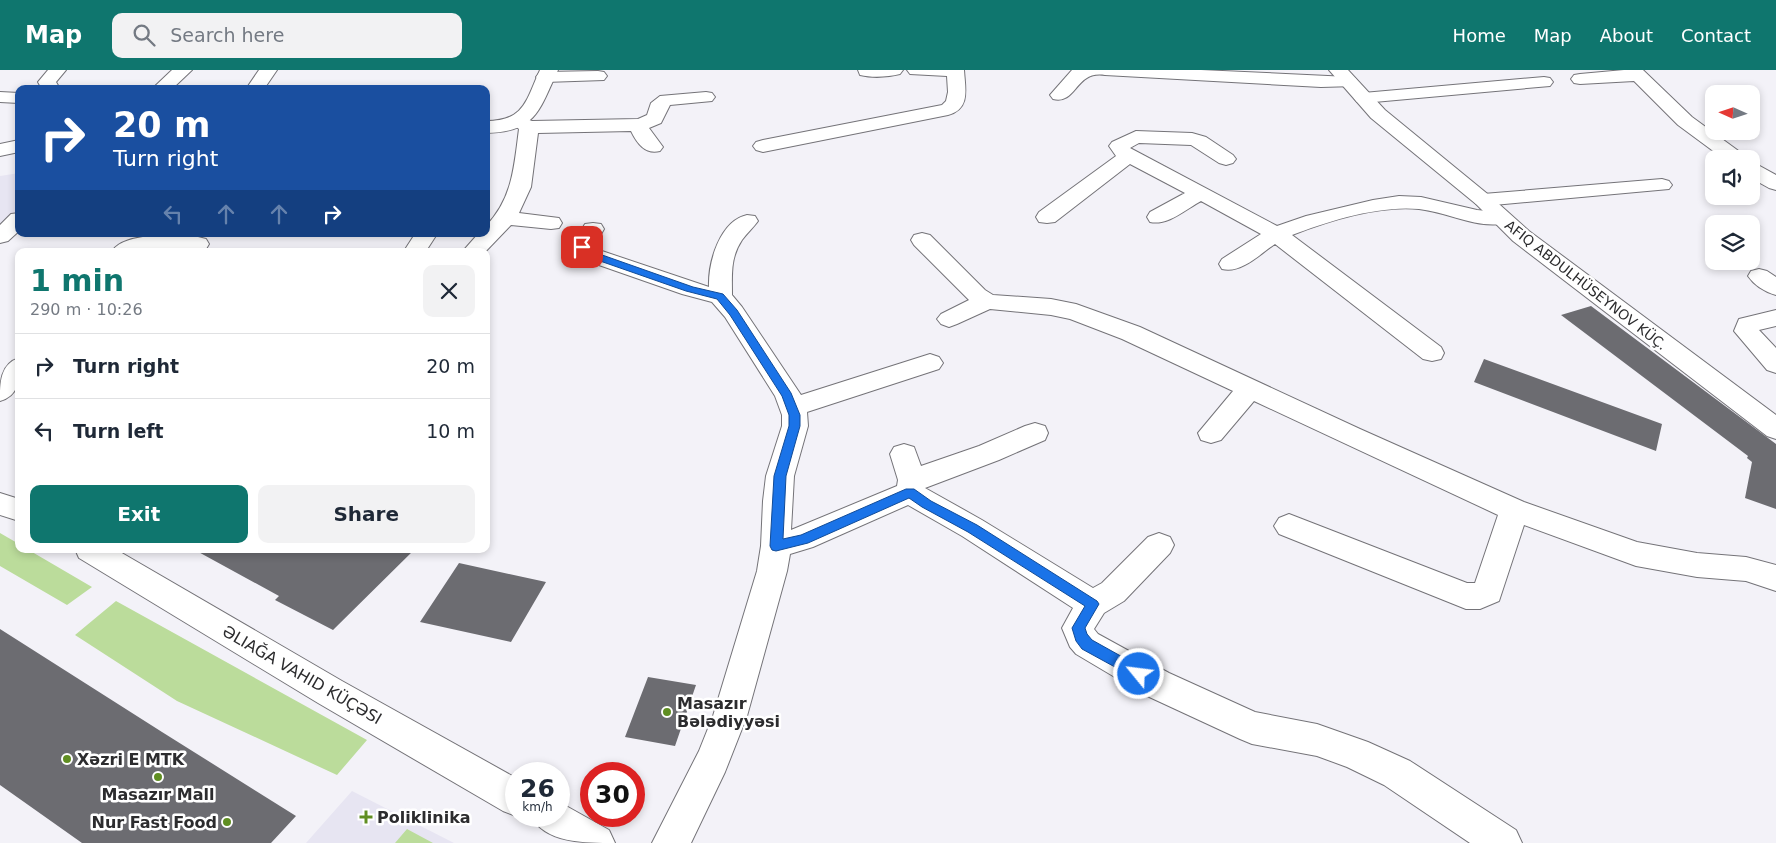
<!DOCTYPE html>
<html lang="en">
<head>
<meta charset="utf-8">
<style>
  :root { --surface:#fff; --page:#f2f2f3; --text:#1f2937; --muted:#747a83; --line:#e0e1e3; --accent:#0f766e }
  body { margin:0; font-family:"DejaVu Sans",sans-serif; background:var(--page); color:var(--text); height:100vh; display:flex; flex-direction:column; font-size:19px; white-space:nowrap }
  * { box-sizing:border-box; margin:0 }
  p { font-size:16px; color:var(--muted) }
  .icon { flex:none; width:28px; height:28px; fill:none; stroke:currentColor; stroke-width:2; stroke-linecap:round; stroke-linejoin:round }
  .map { position:relative; flex:1; overflow:hidden }
  .sheet { position:absolute; left:15px; top:178px; width:475px; height:305px; display:flex; flex-direction:column; background:var(--surface); border-radius:10px; box-shadow:0 2px 8px #0003 }
  .sheet>* { flex:none }
  .hud { position:absolute; left:15px; top:15px; width:475px; height:152px; border-radius:10px; box-shadow:0 2px 8px #0003; background:#1a4fa0; color:#fff; overflow:hidden }
  .needle { width:32px; rotate:273deg }
  .fabs { position:absolute; left:1705px; top:15px; display:grid; gap:10px }
  .fabs a { display:grid; place-items:center; width:55px; height:55px; border-radius:10px; background:var(--surface); box-shadow:0 2px 8px #0003; font-size:25px }
  .speed { position:absolute; left:505px; top:692px; display:flex; gap:10px; font-size:25px; font-weight:700; text-align:center }
  .speed>* { display:grid; place-content:center; width:65px; height:65px; border-radius:50%; background:var(--surface); box-shadow:0 2px 8px #0003; line-height:1 }
  .speed small { font-size:12px; font-weight:400 }
  .speed .limit { border:8px solid #d22; background:#fff; color:#111 }
  .pin { position:absolute; display:grid; place-items:center; width:42px; height:42px; color:#fff; margin:-21px; border-radius:10px; box-shadow:0 2px 8px #0006 }
  .me { position:absolute; width:55px; margin:-28px; rotate:299deg; stroke-linejoin:round; filter:drop-shadow(0 0 4px #0008) }
  .turn { display:flex; align-items:center; gap:18px; height:105px; padding:0 15px; font-size:22px }
  .turn .icon { width:65px; height:65px; stroke-width:2.5 }
  .turn b { display:block; font-size:35px; line-height:42px }
  .lanes { display:flex; align-items:center; height:48px; padding:0 15px; background:#0003; justify-content:center; gap:25px; direction:ltr }
  .lanes .off { opacity:.35 }
  .round { display:grid; place-items:center; flex:none; width:52px; height:52px; border-radius:10px; background:var(--page) }
  .overview { display:flex; align-items:center; justify-content:space-between; height:85px; padding:0 15px }
  h1 { font-size:30px; font-weight:700; line-height:38px; color:var(--accent) }
  .action { display:flex; gap:10px; margin-top:auto; padding:10px 15px }
  .action a { flex:1; height:58px; border-radius:10px; background:var(--accent); color:#fff; font-size:20px; font-weight:700; line-height:58px; text-align:center }
  .action a+a { background:var(--page); color:var(--text) }
  ul { padding:0; list-style:none }
  li { display:flex; align-items:center; gap:15px; height:65px; padding:0 15px; border-top:1px solid var(--line) }
  li div { flex:1 }
  li b { display:block; font-size:19px }
  li em { font-style:normal }
  header { display:flex; align-items:center; gap:30px; box-sizing:border-box; height:70px; padding:0 25px; background:var(--accent); color:#fff }
  header strong { font-size:24px }
  nav { display:flex; gap:28px; margin-inline-start:auto; font-size:18px }
  .search { width:350px; height:45px; background:var(--page); display:flex; align-items:center; gap:12px; box-sizing:border-box; padding:0 18px; border-radius:10px; color:var(--muted); font-size:19px }
  .map>svg:first-child { display:block }
  .built { fill:#e7e5f2 }
  .green { fill:#bbdc9b }
  .building { fill:#6c6c71 }
  .lines { fill:none; stroke-linecap:round; stroke-linejoin:round }
  .minor-casing { stroke:#747378; stroke-width:2 }
  .tertiary-casing { stroke:#747378; stroke-width:2 }
  .secondary-casing { stroke:#747378; stroke-width:2 }
  .minor { fill:#fff; fill-rule:evenodd }
  .tertiary { fill:#fff; fill-rule:evenodd }
  .secondary { fill:#fff; fill-rule:evenodd }
  .route { fill:#1a73e8; stroke:#114b97 }
  .poi-dot { fill:#608e22; stroke:#fff; stroke-width:2 }
  .labels { text-anchor:middle; dominant-baseline:central; stroke-width:5; stroke-linejoin:round; paint-order:stroke }
  .street-label { font-size:14px; fill:#2c2c2e; stroke:#fff }
  .near-street-label { font-size:16px; fill:#2c2c2e; stroke:#fff }
  .near-poi-label { font-size:16px; font-weight:bold; fill:#2c2c2e; stroke:#fff; text-anchor:start }
</style>
</head>
<body>
<header>
<strong>Map</strong>
<div class="search"><svg class="icon" aria-label="search" viewBox="0 0 24 24"><circle cx="10" cy="10" r="6"/><path d="M15 15l6 6"/></svg>Search here</div>
<nav><a>Home</a><a>Map</a><a>About</a><a>Contact</a></nav>
</header>
<div class="map">
<svg width="1776" height="773" viewBox="0 0 1776 773">
  <rect width="100%" height="100%" fill="#f3f2f8"/>
  <path class="built" d="M19,103V140L0,157V106Z
    M352,721L454,773H306Z"/>
  <path class="green" d="M0,463L19,474V479H27L92,517L67,535L0,496Z
    M116,531L367,670L337,705L177,631L75,565Z
    M407,759L433,773H395Z"/>
  <path class="building" d="M1591,236L1776,374V439L1745,428L1752,392L1747,388L1748,386L1561,245Z
    M1484,289L1662,354L1656,381L1474,312Z
    M193,479H415L333,560L275,530L279,526Z
    M459,493L546,512L511,572L420,552Z
    M0,559L162,662L296,746L271,773H82L0,715Z
    M648,607L696,615L675,676L625,667Z"/>
  <g class="lines">
    <g class="minor-casing">
      <path id="minor" d="M48,0H66L56,12L60,19H42L38,12Z
        M172,0H192L172,19H152Z
        M259,0H277L264,19H246Z
        M858,0H903L900,4C888,7 872,8 860,5Z
        M907,0H964C965,18 971,39 948,45L763,82L756,80L753,76L756,72L763,70L942,35L946,31L948,22L947,6L910,4Z
        M1072,0H1201L1349,7L1355,8L1358,12L1355,16L1321,17L1105,5C1075,0 1077,35 1053,29L1050,25Z
        M1624,0H1643L1692,47L1744,85L1747,89H1724L1678,55L1634,11L1580,14L1574,13L1571,9L1574,5L1580,4Z
        M598,1L604,2L607,6L604,10L545,12L539,11L536,7L539,3L545,2Z
        M1544,7L1550,8L1553,12L1550,16L1363,33L1357,32L1354,28L1357,24L1363,23Z
        M0,22L19,23V33L0,32Z
        M706,22L712,23L715,27L712,31L670,35L661,53L649,58L663,77L660,81C645,85 637,73 631,61L538,63L531,117L519,143L559,148L562,153L559,158L551,159L511,155L486,181H463L478,164H486V156C513,128 514,96 519,59L510,52L512,48L519,46L532,51L638,49L647,45L651,33L660,26Z
        M1136,61L1192,63L1206,67L1233,85L1236,89L1233,93L1226,95L1219,93L1191,75L1139,73L1130,78L1277,156L1306,146L1373,130L1399,126L1421,127L1477,140L1507,143L1510,148L1507,153C1478,160 1448,142 1419,139C1380,135 1328,151 1292,165L1441,277L1444,283L1441,289L1432,291L1423,289L1275,174C1260,184 1241,204 1222,199L1219,194L1222,189L1261,164L1201,131C1186,139 1168,156 1150,152L1147,147L1150,142L1185,123L1130,94L1055,152L1047,153L1039,152L1036,147L1039,142L1116,86L1109,76L1112,72Z
        M19,70V82L0,86V74Z
        M1751,93L1758,95L1776,105V120L1769,118L1751,108Z
        M1662,109L1669,111L1672,115L1669,119L1483,136L1476,134L1473,130L1476,126L1483,124Z
        M747,145L755,146L758,151C753,158 747,163 742,170C730,188 732,205 732,225L742,237L801,325L930,284L939,287L943,293L939,299L807,342L808,356L794,406L791,460L897,416L898,410L890,384L894,377L904,374L914,377L921,396L979,376L1025,356L1035,353L1045,356L1048,363L1045,370L999,390L925,418L982,450L1093,518L1102,513L1148,467L1159,463L1170,467L1174,475L1170,483L1124,531L1104,543L1094,559L1098,564L1169,603L1255,642L1317,654L1368,672L1410,691L1516,760L1522,773H1470L1384,715L1347,697L1317,686L1252,674L1240,669L1145,625L1076,584L1070,577L1062,558L1073,538L962,466L908,435L813,477L790,484L787,501L747,646L725,702L691,773H652L699,681L713,646L757,501L761,476L763,431L766,406L782,356V345L775,326L725,247L712,232L682,224L576,187L571,177L585,154L593,153L601,154L604,159L593,178L709,217C708,192 720,151 747,145Z
        M922,163L930,165L985,220L993,225L1051,229L1076,234L1140,257L1360,359L1524,432L1637,472L1697,483L1746,487L1776,495V521L1746,511L1697,507L1636,496L1524,455L1499,531L1480,539H1466L1279,464L1274,456L1279,448L1289,444L1467,513H1475L1498,445L1254,331L1221,370L1211,373L1201,370L1198,363L1233,321L1122,269L1070,249L1051,245L990,239L957,254L949,257L941,254L937,249L941,244L969,230L914,175L911,170L914,165Z
        M415,164H437L426,181H404Z
        M149,166L198,167L206,169L209,174L206,179L198,181L159,179L112,181C120,170 136,168 149,166Z
        M1759,199L1767,201L1776,207V225C1765,222 1754,215 1748,206L1751,201Z
        M1776,240V256L1759,260L1776,278V303L1767,300L1734,261L1739,249Z
        M19,288C19,307 21,325 0,331C0,313 0,294 19,288Z"/>
    </g>
    <g class="tertiary-casing">
      <path id="tertiary" d="M540,0H558C539,40 537,62 486,63V51C525,51 526,30 540,0Z
        M1329,0H1348L1385,40L1490,126L1529,161L1776,345V369L1767,366L1513,171L1476,134L1371,48Z
        M19,143V161L8,171L0,173V155L11,144Z"/>
    </g>
    <g class="secondary-casing">
      <path id="secondary" d="M0,423L19,429V451L0,445Z
        M75,479H115L342,611L516,708V746L503,741L318,633L79,488Z
        M559,732L609,760L615,773C584,773 545,773 531,746H559Z"/>
    </g>
    <use href="#minor" class="minor"/>
    <use href="#tertiary" class="tertiary"/>
    <use href="#secondary" class="secondary"/>
  </g>
  <path class="route" d="M582,174L586,175L588,180L693,217L723,224L737,240L791,323L800,345V356L786,406L783,469L801,465L906,419H914L931,431L977,455L1097,531L1099,534L1085,558L1087,564L1092,570L1144,599L1146,604L1144,608L1139,610L1135,608L1082,579L1076,571L1072,558L1085,536L968,462L922,437L909,428L808,473L776,481L772,480L770,476L774,406L789,356V345L782,326L730,245L717,229L686,221L580,184L578,177Z"/>
  <g class="poi-dot">
    <circle cx="667" cy="642" r="5"/>
    <circle cx="67" cy="689" r="5"/>
    <circle cx="158" cy="707" r="5"/>
    <path d="M363.5 739.5h5v5h5v5h-5v5h-5v-5h-5v-5h5z"/>
    <circle cx="227" cy="752" r="5"/>
  </g>
  <g class="labels">
    <g class="street-label">
      <text transform="translate(1586 215) rotate(38)">AFIQ ABDULHÜSEYNOV KÜÇ.</text>
    </g>
    <g class="near-street-label">
      <text transform="translate(302 605) rotate(30)">ƏLIAĞA VAHID KÜÇƏSI</text>
    </g>
    <g class="near-poi-label">
      <text x="677" y="633">Masazır<tspan x="677" dy="18">Bələdiyyəsi</tspan></text>
      <text x="77" y="689">Xəzri E MTK</text>
      <text x="158" y="724" text-anchor="middle">Masazır Mall</text>
      <text x="377" y="747">Poliklinika</text>
      <text x="217" y="752" text-anchor="end">Nur Fast Food</text>
    </g>
  </g>
</svg>
<div class="fabs">
<a><svg class="needle" viewBox="-14 -14 28 28"><path d="M0-13l5 13h-10z" fill="#e53935"/><path d="M0 13l5-13h-10z" fill="#747a83"/></svg></a>
<a><svg class="icon" aria-label="sound" viewBox="0 0 24 24"><path d="M4 9h4l5-4v14l-5-4H4zM17 9q2 3 0 6"/></svg></a>
<a><svg class="icon" aria-label="layers" viewBox="0 0 24 24"><path d="M12 4l9 5-9 5-9-5zM3 14l9 5 9-5"/></svg></a>
</div>
<div class="speed"><div>26<small>km/h</small></div><div class="limit">30</div></div>
<div class="pin" style="left:582px;top:177px;background:#d93025"><svg class="icon" aria-label="arrive" viewBox="0 0 24 24"><path d="M6 21V4h12l-3 4 3 4H6"/></svg></div>
<svg class="me" style="left:1139px;top:604px" viewBox="-20 -20 40 40"><circle r="17" fill="#1a73e8" stroke="#fff" stroke-width="3"/><path d="M0-11L8 9 0 5-8 9z" fill="#fff"/></svg>
<div class="hud">
<div class="turn"><svg class="icon" aria-label="right" viewBox="0 0 24 24"><path d="M7 20v-9h11M14 6l5 5-5 5"/></svg><div><b>20 m</b>Turn right</div></div>
<div class="lanes"><svg class="icon off" aria-label="left" viewBox="0 0 24 24"><path d="M17 20v-9H6M10 6l-5 5 5 5"/></svg><svg class="icon off" aria-label="ahead" viewBox="0 0 24 24"><path d="M12 20V5M6 11l6-6 6 6"/></svg><svg class="icon off" aria-label="ahead" viewBox="0 0 24 24"><path d="M12 20V5M6 11l6-6 6 6"/></svg><svg class="icon" aria-label="right" viewBox="0 0 24 24"><path d="M7 20v-9h11M14 6l5 5-5 5"/></svg></div>
</div>
<section class="sheet">
<div class="overview"><div><h1>1 min</h1><p>290 m · 10:26</p></div><a class="round"><svg class="icon" aria-label="close" viewBox="0 0 24 24"><path d="M6 6l12 12M18 6L6 18"/></svg></a></div>
<ul>
<li><svg class="icon" aria-label="right" viewBox="0 0 24 24"><path d="M7 20v-9h11M14 6l5 5-5 5"/></svg><div><b>Turn right</b></div><em>20 m</em></li>
<li><svg class="icon" aria-label="left" viewBox="0 0 24 24"><path d="M17 20v-9H6M10 6l-5 5 5 5"/></svg><div><b>Turn left</b></div><em>10 m</em></li>
</ul>
<div class="action"><a>Exit</a><a>Share</a></div>
</section>
</div>
</body>
</html>
